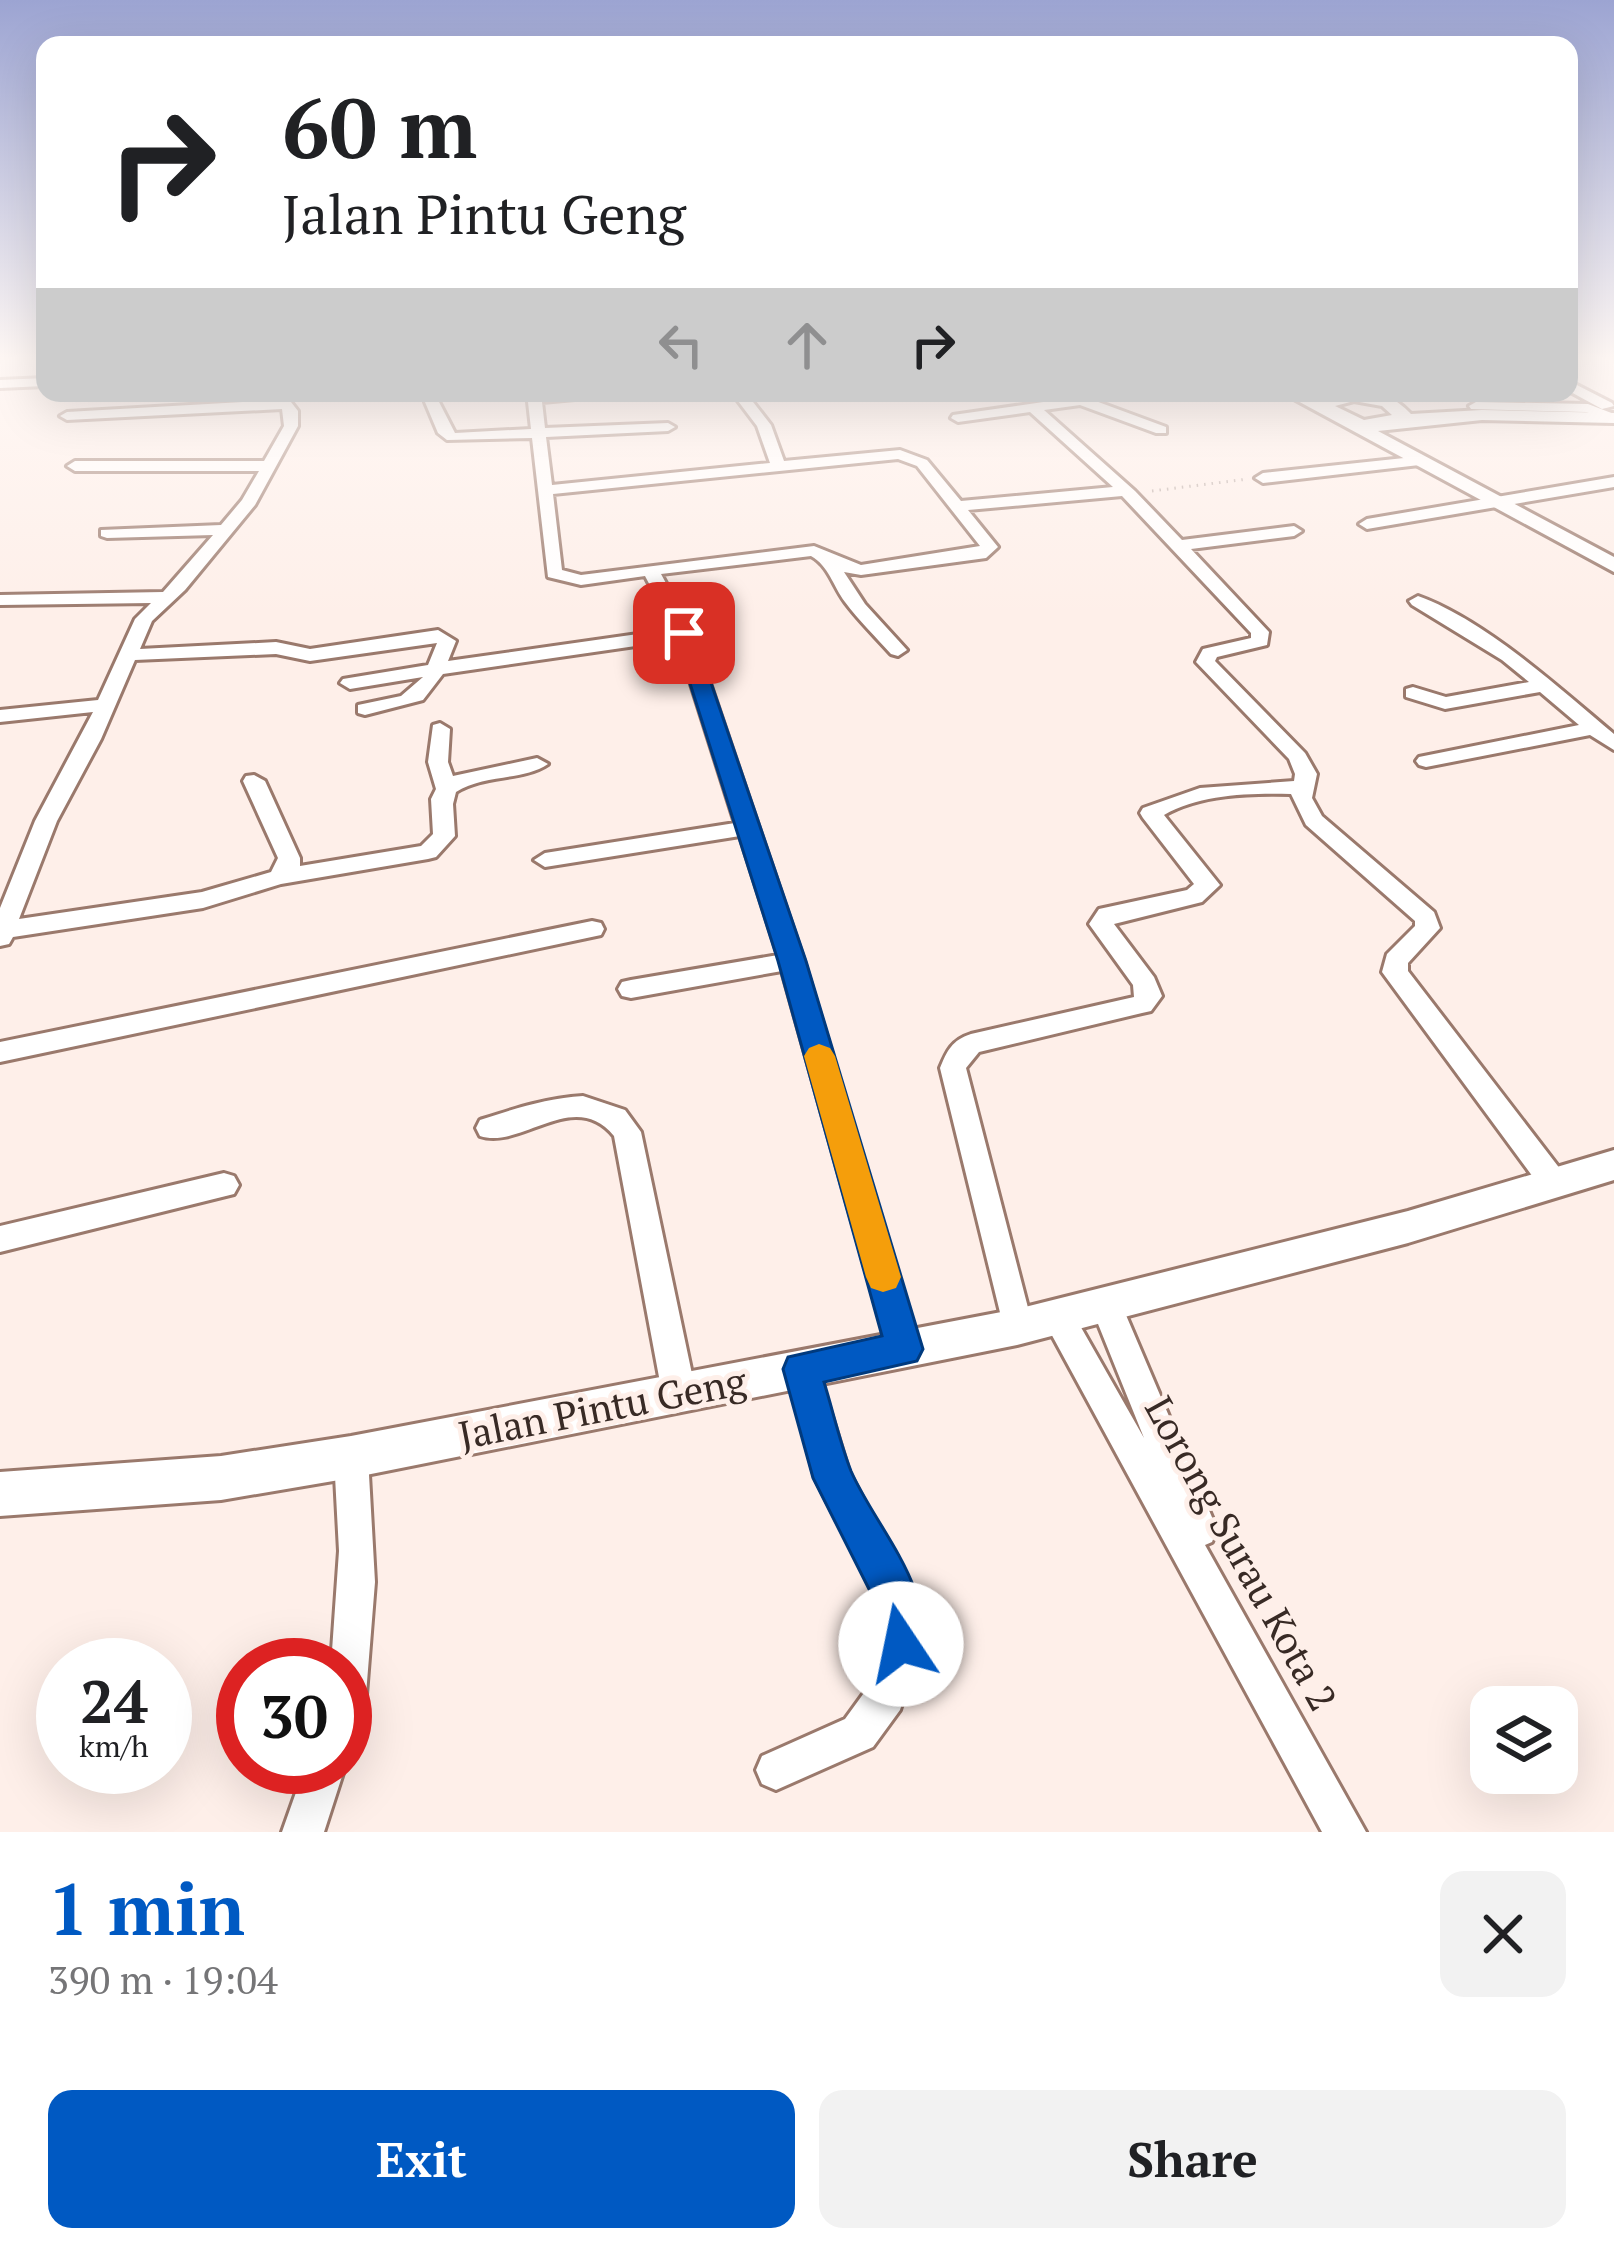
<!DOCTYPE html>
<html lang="en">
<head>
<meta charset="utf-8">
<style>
  :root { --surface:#fff; --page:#f2f2f2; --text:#202124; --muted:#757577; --accent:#0059c2 }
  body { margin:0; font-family:"PT Serif",serif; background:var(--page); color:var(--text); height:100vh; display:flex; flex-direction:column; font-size:45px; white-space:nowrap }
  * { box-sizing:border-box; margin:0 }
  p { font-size:39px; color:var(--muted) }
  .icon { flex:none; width:66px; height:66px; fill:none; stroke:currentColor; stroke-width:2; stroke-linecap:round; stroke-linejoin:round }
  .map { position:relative; height:1832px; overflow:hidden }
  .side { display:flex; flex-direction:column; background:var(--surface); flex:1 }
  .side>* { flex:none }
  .guide { position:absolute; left:36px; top:36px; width:1542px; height:366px; border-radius:24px; box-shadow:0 12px 48px #0002; background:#fff; color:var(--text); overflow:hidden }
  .controls { position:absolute; left:1470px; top:1686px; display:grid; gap:24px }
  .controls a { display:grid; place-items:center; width:108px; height:108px; border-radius:24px; background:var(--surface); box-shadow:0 12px 48px #0002; font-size:60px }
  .speed { position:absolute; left:36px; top:1638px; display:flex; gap:24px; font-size:60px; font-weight:700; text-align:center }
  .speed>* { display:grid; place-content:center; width:156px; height:156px; border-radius:50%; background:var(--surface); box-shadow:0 12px 48px #0002; line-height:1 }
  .speed small { font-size:30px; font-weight:400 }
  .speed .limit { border:18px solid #d22; background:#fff; color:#111 }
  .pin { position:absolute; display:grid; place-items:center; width:102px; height:102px; color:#fff; margin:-51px; border-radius:24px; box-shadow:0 6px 18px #0006 }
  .me { position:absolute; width:132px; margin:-66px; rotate:349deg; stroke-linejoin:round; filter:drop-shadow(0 0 9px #0008) }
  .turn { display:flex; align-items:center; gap:42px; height:252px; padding:0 48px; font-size:54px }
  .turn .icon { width:156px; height:156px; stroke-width:2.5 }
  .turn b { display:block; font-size:84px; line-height:102px }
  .lanes { display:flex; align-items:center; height:114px; padding:0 48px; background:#0003; justify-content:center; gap:60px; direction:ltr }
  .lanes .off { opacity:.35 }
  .round { display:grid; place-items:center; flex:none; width:126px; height:126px; border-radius:24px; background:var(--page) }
  .head { display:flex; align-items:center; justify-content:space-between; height:204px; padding:0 48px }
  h1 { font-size:72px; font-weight:700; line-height:90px; color:var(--accent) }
  .primary-button { display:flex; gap:24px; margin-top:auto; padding:24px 48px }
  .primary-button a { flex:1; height:138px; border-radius:24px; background:var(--accent); color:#fff; font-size:48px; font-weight:700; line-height:138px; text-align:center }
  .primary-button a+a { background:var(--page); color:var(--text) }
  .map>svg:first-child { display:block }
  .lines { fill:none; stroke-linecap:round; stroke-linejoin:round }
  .minor-casing { stroke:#9a796c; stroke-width:6 }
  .major-casing { stroke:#9a796c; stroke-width:6 }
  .path { stroke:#baaba5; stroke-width:3; stroke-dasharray:1.5 6; stroke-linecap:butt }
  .minor { fill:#fff; fill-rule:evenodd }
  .major { fill:#fff; fill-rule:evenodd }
  .route { fill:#0059c2; stroke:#003a7e; stroke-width:3 }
  .slow { fill:#f59e0b }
  .labels { text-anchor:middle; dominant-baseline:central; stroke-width:10; stroke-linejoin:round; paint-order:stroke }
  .near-street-label { font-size:39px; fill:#382a25; stroke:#feefe9 }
</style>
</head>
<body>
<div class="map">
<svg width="1614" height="1832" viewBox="0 0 1614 1832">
  <rect width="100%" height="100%" fill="#feefe9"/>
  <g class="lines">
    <g class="minor-casing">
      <path id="minor" d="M45,378V386L0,388V380Z
        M1569,381L1612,403L1614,406L1602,409L1569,391Z
        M270,393H284L298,411V426L255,505L185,590L152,621L140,649L276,642L310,649L438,630L456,641L448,661L673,629L645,576L581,585L548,577L532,438L447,440L438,433L425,402L432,398L439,402L455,433L531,429L527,393H604L597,397L542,402L545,428L668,423L675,427L668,431L546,437L552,485L770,463L757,426L732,393H746L771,425L784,461L900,450L927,460L961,501L1113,487L1030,412L958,422L951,418L953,415L1064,399L1058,393H1074L1166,427V433H1156L1080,405L1044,410L1135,491L1182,540L1294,526L1302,531L1294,536L1191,549L1269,632L1267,645L1217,657L1215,661L1305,753L1317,774L1312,798L1322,816L1434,912L1440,928L1408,963V971L1564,1174L1569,1183L1564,1192L1554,1195L1544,1192L1382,972L1387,954L1415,926V921L1306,825L1291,794C1250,793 1200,794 1164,815L1220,885L1202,902L1114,924L1154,977L1162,996L1151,1011L1142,1013L979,1052L966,1068L1033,1327L1028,1337L1017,1342L1006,1337L940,1068C947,1051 952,1040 971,1034L1134,997L1133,985L1089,924L1099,909L1187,890L1194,884L1143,818L1140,813L1143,808L1200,788L1294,781L1295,774L1289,759L1196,662L1203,649L1251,638V633L1122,496L968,510L998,547L986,558L861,575L844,572L865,604L907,650L898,656L891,654C876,637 859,621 845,602C833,586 829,566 811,556L661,574L693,633L804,961L920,1349L916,1360L904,1364L892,1360L888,1349L782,971L631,998L622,996L618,989L622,982L631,980L778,955L740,836L545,867L534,860L545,853L735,823L677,640L443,674L423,700L365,715L358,713V705L401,696L423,677L350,689L340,683L343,679L428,665L437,643L310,661L276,654L135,660L101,739L57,821L19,919L202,892L271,872L278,858L243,781L246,776L254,775L265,781L300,858V866L421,846L433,834L431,799L436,789L428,762L433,725L440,723L450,729L448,762L453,776L537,758L548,764C523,781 484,774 456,792L453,804L455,836L436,857L428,859L281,884L203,908L13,937L9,944L0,946V908L35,821L93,712L0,722V710L98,700L135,619L151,603L0,605V595L163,592L213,535L107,538L101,536V530L221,525L242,500L259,471H75L67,466L75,461H264L284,426L282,409L67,420L60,416L67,412L276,400ZM898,459L917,466L980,546L861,565L814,546L581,575L562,570L553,494Z
        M1476,402L1588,404L1614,414V422L1586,412L1471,409L1469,406Z
        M1423,456L1431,461L1428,464L1263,483L1255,478L1263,473Z
        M1614,477V487L1367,529L1359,524L1367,519Z
        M1418,596C1485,620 1559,688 1614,734V750L1590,735L1426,767L1419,765L1416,761L1419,757L1579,725L1540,692L1445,709L1406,697V689L1413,687L1446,697L1529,682L1502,660L1412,605L1409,601Z
        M592,921L601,923L604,929L601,935L0,1062V1042Z
        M583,1096L625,1110L641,1132L696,1393L691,1404L679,1409L667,1404L662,1393L614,1136C574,1087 521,1150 480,1136L476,1128L480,1120C514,1109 547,1098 583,1096Z
        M224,1173L234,1176L239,1185L234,1194L0,1252V1226Z
        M1106,1290L1117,1294L1217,1529L1212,1542L1205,1545L1366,1832H1322L1048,1328L1043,1318L1048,1308L1059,1304L1070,1308L1144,1438L1090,1304L1095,1294Z
        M802,1354L814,1358L849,1472L914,1596L920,1644L900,1710L873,1747L776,1790L762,1784L756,1770L762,1756L845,1719L869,1686L882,1644L877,1599L815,1478L786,1369L790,1358Z
        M351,1440L363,1445L368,1457L375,1582L365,1707L359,1721L345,1727V1665H331L339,1551L334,1457L339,1445Z
        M305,1767H345L324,1832H282Z"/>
    </g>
    <g class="major-casing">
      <path id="major" d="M1283,393C1296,393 1310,399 1321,399C1358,397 1378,380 1411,414L1482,410L1614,413V423L1482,420L1378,431L1614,557V572ZM1354,401L1382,406L1392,415L1364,420L1335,406Z
        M1614,1150V1180L1408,1243L1017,1345L351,1478L221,1500L0,1516V1472L221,1456L351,1436L1017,1309L1408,1211Z"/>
    </g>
    <path class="path" d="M1152,491L1248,479"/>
    <use href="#minor" class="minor"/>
    <use href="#major" class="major"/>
  </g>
  <linearGradient id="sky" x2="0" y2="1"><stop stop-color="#9ca4d2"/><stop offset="0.58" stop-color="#fff8f5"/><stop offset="1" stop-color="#fff8f5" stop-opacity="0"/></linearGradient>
  <rect width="1614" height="616" fill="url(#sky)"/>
  <path class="route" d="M684,626L694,633L806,961L923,1349L917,1361L824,1382C833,1411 840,1443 851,1471C875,1527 943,1596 916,1659L901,1666L885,1659L874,1599L813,1478L783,1369L788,1357L882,1336L778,961L674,633Z"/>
  <path class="slow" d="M819,1044L830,1048L835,1056L901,1277L896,1288L883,1292L871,1288L866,1277L804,1056L809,1048Z"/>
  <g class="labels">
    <g class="near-street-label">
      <text transform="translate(602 1407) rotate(-11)">Jalan Pintu Geng</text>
      <text transform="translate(1242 1553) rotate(61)">Lorong Surau Kota 2</text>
    </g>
  </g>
</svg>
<div class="controls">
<a><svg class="icon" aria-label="layers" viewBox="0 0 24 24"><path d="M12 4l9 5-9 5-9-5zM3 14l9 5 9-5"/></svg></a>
</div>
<div class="speed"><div>24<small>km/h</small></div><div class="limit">30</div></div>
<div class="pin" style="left:684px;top:633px;background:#d93025"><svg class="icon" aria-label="arrive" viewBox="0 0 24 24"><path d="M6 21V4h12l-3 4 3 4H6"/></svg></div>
<svg class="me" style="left:901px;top:1644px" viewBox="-20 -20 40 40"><circle r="19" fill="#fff"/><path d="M0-13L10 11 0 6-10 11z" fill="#0059c2"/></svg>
<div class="guide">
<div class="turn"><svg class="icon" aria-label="right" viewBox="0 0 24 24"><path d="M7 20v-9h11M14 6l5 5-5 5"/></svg><div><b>60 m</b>Jalan Pintu Geng</div></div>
<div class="lanes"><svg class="icon off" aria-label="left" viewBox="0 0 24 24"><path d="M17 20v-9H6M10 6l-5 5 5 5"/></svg><svg class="icon off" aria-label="ahead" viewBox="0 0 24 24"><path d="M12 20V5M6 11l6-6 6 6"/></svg><svg class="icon" aria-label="right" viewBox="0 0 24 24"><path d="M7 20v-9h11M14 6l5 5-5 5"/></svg></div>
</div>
</div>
<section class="side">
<div class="head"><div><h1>1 min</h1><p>390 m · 19:04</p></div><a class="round"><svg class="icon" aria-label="close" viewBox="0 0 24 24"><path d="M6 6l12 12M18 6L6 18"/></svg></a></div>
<div class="primary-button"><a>Exit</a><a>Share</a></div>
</section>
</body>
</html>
